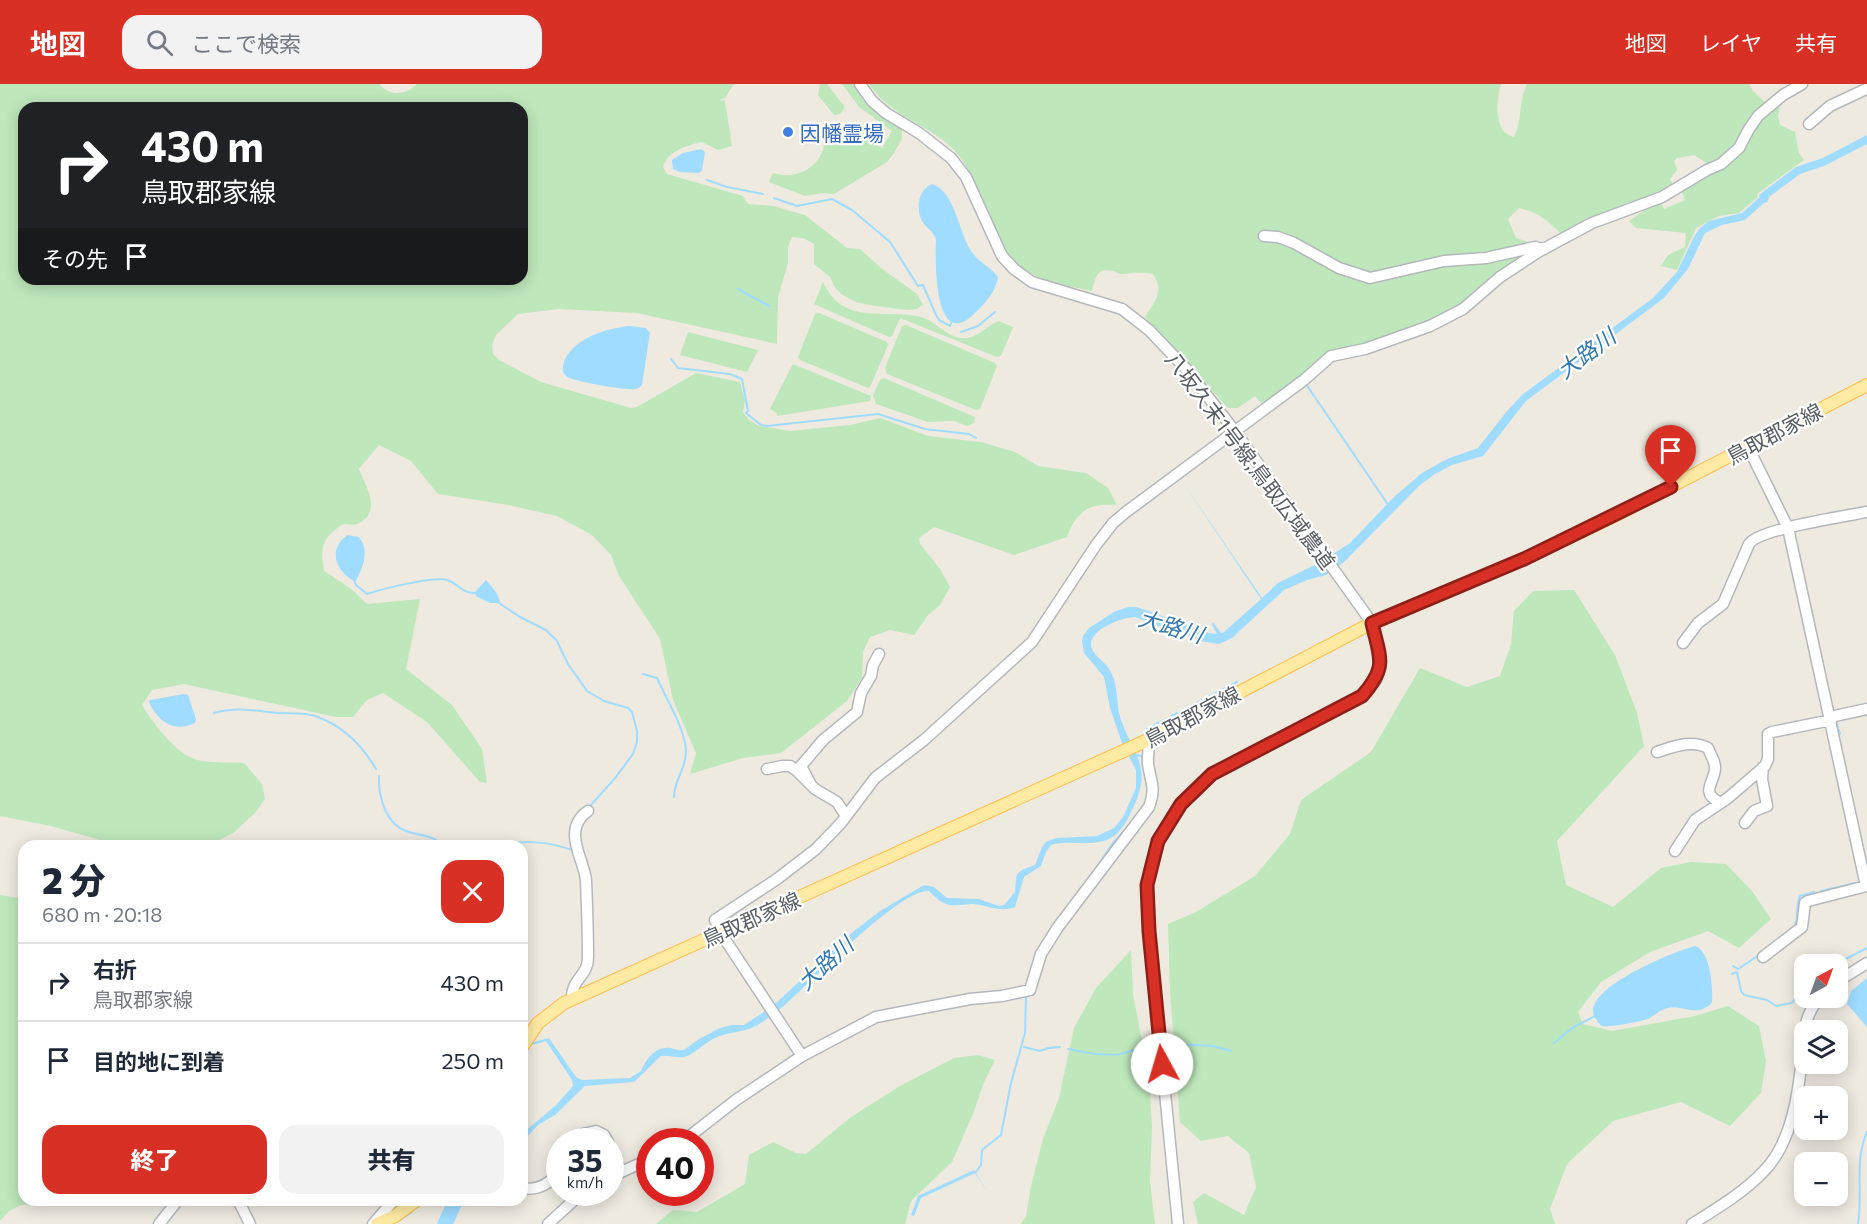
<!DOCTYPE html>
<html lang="ja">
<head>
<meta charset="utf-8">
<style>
  :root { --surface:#fff; --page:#f2f2f3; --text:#1f2937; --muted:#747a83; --line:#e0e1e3; --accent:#d93025 }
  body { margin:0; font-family:Commissioner,"Noto Sans JP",sans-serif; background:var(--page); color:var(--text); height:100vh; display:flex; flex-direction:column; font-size:22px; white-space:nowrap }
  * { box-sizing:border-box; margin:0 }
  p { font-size:20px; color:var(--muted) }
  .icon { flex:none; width:33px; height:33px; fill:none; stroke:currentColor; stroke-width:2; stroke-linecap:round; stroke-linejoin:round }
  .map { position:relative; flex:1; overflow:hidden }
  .panel { position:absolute; left:18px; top:756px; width:510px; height:366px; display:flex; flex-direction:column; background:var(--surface); border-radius:18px; box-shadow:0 3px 15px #0003 }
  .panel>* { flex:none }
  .guide { position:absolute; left:18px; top:18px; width:510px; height:183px; border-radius:18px; box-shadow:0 3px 15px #0003; background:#202124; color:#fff; overflow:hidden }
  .needle { width:39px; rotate:41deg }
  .fabs { position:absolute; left:1794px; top:870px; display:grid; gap:12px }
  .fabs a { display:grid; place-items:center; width:54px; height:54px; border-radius:12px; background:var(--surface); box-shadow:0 3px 15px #0003; font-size:30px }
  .speed { position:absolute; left:546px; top:1044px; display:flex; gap:12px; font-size:30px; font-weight:700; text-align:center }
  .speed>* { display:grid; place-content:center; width:78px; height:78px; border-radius:50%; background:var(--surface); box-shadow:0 3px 15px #0003; line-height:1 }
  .speed small { font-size:15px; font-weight:400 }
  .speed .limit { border:9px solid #d22; background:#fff; color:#111 }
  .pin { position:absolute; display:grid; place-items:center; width:51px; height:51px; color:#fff; margin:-62px -26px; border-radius:50% 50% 50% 0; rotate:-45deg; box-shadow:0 0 6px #0007 }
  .pin .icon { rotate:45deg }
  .me { position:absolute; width:66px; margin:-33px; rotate:354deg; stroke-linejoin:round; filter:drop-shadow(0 0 4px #0008) }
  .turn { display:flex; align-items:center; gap:21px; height:126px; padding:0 24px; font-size:27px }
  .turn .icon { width:78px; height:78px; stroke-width:2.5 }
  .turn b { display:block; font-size:42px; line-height:51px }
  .then { display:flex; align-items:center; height:57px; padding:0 24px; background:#0003; gap:12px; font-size:22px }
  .round { display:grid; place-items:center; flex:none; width:63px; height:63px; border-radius:18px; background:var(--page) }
  .summary { display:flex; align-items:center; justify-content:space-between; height:102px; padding:0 24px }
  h1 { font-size:36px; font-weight:800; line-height:45px }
  .action { display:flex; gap:12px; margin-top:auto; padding:12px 24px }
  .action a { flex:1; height:69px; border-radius:18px; background:var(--accent); color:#fff; font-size:24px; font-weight:800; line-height:69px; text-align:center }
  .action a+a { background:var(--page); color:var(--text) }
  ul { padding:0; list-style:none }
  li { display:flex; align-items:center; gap:18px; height:78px; padding:0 24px; border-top:2px solid var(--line) }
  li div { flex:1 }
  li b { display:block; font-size:22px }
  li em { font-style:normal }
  header { display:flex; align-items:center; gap:36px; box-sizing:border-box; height:84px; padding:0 30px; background:var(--accent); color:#fff }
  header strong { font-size:28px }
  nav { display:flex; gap:33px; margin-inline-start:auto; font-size:21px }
  .search { width:420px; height:54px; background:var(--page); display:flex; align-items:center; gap:15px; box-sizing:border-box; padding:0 21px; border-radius:18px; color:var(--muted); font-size:22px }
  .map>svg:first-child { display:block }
  .green { fill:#bee7bb; fill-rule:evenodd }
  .water { fill:#9fdcff }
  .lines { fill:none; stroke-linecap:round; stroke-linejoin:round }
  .stream { stroke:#9fdcff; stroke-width:2 }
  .river { stroke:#9fdcff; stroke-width:15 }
  .minor-casing { stroke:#b4b8bc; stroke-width:13 }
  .major-casing { stroke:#fbbe4c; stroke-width:14 }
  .minor { stroke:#fff; stroke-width:10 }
  .major { stroke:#ffeaa4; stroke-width:12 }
  .route-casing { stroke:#8d1f18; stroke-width:15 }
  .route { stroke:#d93025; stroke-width:10 }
  .shop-dot { fill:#3f7fe0; stroke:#fff; stroke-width:2 }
  .labels { text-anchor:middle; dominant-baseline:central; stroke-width:4.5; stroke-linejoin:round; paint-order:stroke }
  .shop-label { font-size:21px; fill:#366cbe; stroke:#fff; text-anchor:start }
  .street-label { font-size:21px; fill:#595e63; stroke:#fff }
  .water-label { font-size:22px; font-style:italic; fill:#3378af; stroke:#fff }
</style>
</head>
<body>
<header>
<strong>地図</strong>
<div class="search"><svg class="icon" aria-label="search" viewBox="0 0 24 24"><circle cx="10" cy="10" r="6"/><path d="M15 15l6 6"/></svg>ここで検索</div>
<nav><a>地図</a><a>レイヤ</a><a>共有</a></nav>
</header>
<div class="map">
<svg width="1867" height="1140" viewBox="0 0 1867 1140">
  <rect width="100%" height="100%" fill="#eeeae0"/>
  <path class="green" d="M0,0H379C390,13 406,11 417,0H734L725,14L719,16L725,17L732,62L718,66L702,58C688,61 667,67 663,83L667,90L743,112L748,120L773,122L805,131L847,164L860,165L881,184L917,210L923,221L917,225L907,226L869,221L856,218L841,210L834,202L830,193L814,180V160L803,154L792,153L788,163V179L778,213L777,260L637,229L558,225L518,230L496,251L492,261L493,270L499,276L541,298L631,324L637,323L696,289L740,298L745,316L743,328L748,335L759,342L790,347L850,341L880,334L928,352L981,358L1015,368L1038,382L1086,389L1108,404L1117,421C1089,419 1077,426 1067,453L1014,471L934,443L919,454L920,460L940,485L950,503L940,521L928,531L914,551L890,546L870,553L863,568L862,594L847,617L781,669L743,674L690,690L696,669L673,616L660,555L619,492L611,471L592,451L557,432L503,420L438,410L411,377L379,361L359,385C365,401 379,421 365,435C358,442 352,441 343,440C322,454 320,462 324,487L350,504L367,520L420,515L406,585L452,621L482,665L487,699L480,698L427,638L383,609L367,616L353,633H336L184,600L152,606L142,621C154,640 178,674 202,677C216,679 230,678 244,679L262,700L265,715L255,729L233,749L208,762H175L100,756L51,742L0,732ZM24,24H522V195H24Z
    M820,0H827L844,22V25L840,30L834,31L818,11Z
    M842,0H854C864,23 881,33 902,45V55L894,69L887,78L834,110L822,109L805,112L769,98L773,89C801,98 831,77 823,46L825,45C833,52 844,55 853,49L882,64L892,47L859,23Z
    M869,0H1501C1496,16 1493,49 1514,53C1523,36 1518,17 1527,0H1749L1753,7L1768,21C1761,28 1754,34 1748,42C1736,61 1734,74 1711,82L1694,71L1677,74L1674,77L1677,86L1670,95L1675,104L1658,113L1608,130L1563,152C1548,137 1540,129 1519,124L1508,135L1516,154L1528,158L1529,162L1472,174L1442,176L1369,193L1340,183L1318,169L1280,152L1263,151V153C1299,157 1326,183 1360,193C1377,199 1428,180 1450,178C1475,176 1498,173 1523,167L1522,178L1493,196L1462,223L1447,232L1364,262L1327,272L1292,303L1264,322L1255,312L1238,324H1228L1145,233C1155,216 1165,209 1153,190C1140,188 1135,189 1123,190C1118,190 1118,188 1113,187C1096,183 1096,194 1092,207C1061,200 1027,196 1007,169C992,139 977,91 955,67C929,39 893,35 869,0Z
    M1774,21L1780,23L1778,32L1780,41L1795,48L1799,69L1804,76L1757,110L1758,113L1739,129L1719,132L1696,144L1677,186L1661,182L1668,171L1685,163L1686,149L1636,144L1629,137L1660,116L1664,125L1685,116L1681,105L1745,54Z
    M823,198C844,243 883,224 921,233C936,237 946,253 962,254C977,255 986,242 999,237L1013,243L1001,272L997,273L900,234L892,252L889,253L814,220Z
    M819,229L887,258L888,261L870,303L868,304L800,276L798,273L815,230Z
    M906,241L995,279L997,282L980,325L976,326L887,290L885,284L902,242Z
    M688,248L758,266L747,288L680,271Z
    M793,280L871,312L870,317L777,332V329L770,325Z
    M884,294L975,333L974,339L967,342L954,337L928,338L876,320L873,311L880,296Z
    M1574,506L1615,571L1637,629L1644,662L1557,757L1566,801L1613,823L1661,784L1691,778L1726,780L1752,807L1771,835L1739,864L1708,847L1650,868L1601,898L1578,928L1583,940L1612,947L1695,932L1728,922L1759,942L1766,977L1761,1009L1730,1042L1681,1018L1613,1037L1567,1080L1550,1125L1555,1140H1198L1193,1118L1204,1109L1244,1131L1256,1103L1249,1069L1228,1052L1201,1057L1180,1038L1170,907L1168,840L1196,828L1255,792L1290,750L1301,716L1371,668L1420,584L1467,603L1500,592L1511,560L1514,527L1533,507Z
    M0,811L24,815V1116H109L103,1122L75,1117L48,1120L21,1121L9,1127L0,1137Z
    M1131,866L1133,911L1149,993L1152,1043L1150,1097L1155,1140H1021L1026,1132L1031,1102L1043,1055L1059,1014L1074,944L1096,904Z
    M978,971L995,976L984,998L973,1030L952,1078L911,1117L905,1140H656L673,1126L697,1128L745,1100L749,1071L773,1058L796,1069L806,1070L851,1033L900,1002L954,974Z"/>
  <path class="water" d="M1867,51V60L1824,82L1800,90L1769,113L1767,119L1765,118L1745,136L1722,141L1705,149L1688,185L1664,214L1526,317L1483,372L1452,381L1435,390L1420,401L1344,478L1326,491L1307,496L1284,506L1232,554L1219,560L1200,557L1135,533C1123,533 1091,545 1091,560C1091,571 1104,576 1109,585C1118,598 1116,614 1119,629C1129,667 1154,679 1134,722C1129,733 1123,745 1114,752C1095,765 1071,755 1051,761L1046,768L1041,782L1024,793L1015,823C1000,829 987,821 973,820C965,820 957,822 949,821C941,819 935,813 929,807C901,804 812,897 787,919C778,927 768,934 758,941C744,949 729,947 715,954C706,958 692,972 684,973C676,974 669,971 661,972L634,998L585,1002L555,1031L538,1041L522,1058V1050L556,1021L573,1002L572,996L546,957L529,962L530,959L549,954L576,993L582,996L630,994L641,987C645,977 653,965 665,964C672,963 677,967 684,966L699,955L720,944L732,941H744L774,921L854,847L880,827L924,801L934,803L947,814L979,815L999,822L1004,821L1015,808C1017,788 1013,789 1035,781L1042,763L1047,757L1057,754L1097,752L1114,744L1123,733L1136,704V686L1122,659L1110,624L1104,593L1084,569L1082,557L1083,552L1089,544L1114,528L1128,523H1137L1209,549L1217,550L1212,540L1213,538L1221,549L1224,548L1261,515L1182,397L1262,514L1278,499L1321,478L1350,459L1395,412L1422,389L1447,375L1478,364L1507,327L1522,311L1653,214L1677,188L1695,151L1700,144L1709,137L1742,129L1760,113L1759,111L1796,83L1823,74Z
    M701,65L705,68L702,86L699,89L680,88L673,85L672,76L683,69Z
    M932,100C955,107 959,149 971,167C978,178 991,183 998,193C996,206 988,216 979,225C934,275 935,180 936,155C933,146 924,143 921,135C916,122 919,105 932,100Z
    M629,242L646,244L650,249L642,301C639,304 639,304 635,305C627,307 571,297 566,292C561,288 563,281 565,275C577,253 605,245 629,242Z
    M347,451L359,453C370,467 363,484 355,498C336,487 327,467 347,451Z
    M486,496L496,508L500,517L498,519H490L476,512L475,508Z
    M184,610L188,611L196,635L195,639C174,649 158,638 149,618L150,616Z
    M1695,862C1711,867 1713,905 1712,919C1696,934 1686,921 1668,924C1660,926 1655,931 1648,935C1642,937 1608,944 1602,942C1600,941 1597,937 1596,935C1575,907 1675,867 1695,862Z
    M1867,894V943L1847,920L1851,907Z
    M974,1086L987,1107L975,1089L921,1114L914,1132L911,1131L918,1112Z"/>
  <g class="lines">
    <path class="stream" d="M707,96L727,103L763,110
      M774,114L797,122L832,115L852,126L890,158L918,202L923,201L936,231L939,236L950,242L952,237
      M738,205L769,222
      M961,248L978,242L995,228
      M671,275L678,284L730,290L742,295L748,327L746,329L761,341L767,342L878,330L925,345L969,350L976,354
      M1306,300L1389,422
      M354,496L356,501L367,510C382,505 433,492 447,496C460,500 461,510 477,509
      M496,517L520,533L546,546L557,557L568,580L587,607L604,617L628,624L632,628L637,647V658L633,670L616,693L590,722
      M643,590L657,594C666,615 686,646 686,668C686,684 674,697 674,713
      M214,629C236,622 256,627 278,629C290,630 303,628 315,632C342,641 362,661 376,685
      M1837,639L1838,643
      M1147,645L1237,598
      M1839,646L1840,650
      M1136,671L1142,672L1144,687
      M379,692C378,712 386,742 409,748C424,753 431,750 444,762
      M503,762C523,754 553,759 572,766
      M1092,790L1113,759L1126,745
      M1821,807L1860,798
      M722,839L737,828
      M1794,843C1800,833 1795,822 1800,812L1814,808
      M1836,880L1867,864
      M1733,882L1738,885L1759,871
      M1732,890L1737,888L1741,907L1744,911L1767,916L1776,922L1792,919L1804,903
      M1554,959L1572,944L1597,931
      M1176,960L1213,962L1231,967
      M1024,963L1040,967L1048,964L1060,963
      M1068,965L1095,970L1117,971L1141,964
      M976,1088L981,1081L982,1066L1001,1051L1011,999L1025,949L1026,913
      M424,1116H425
      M400,1136L412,1128
      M1858,1140C1863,1109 1854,1077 1867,1048"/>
    <path class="river" d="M445,1140L456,1116"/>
    <g class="minor-casing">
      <path id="minor" d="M860,0L872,17L886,29L919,49L951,74L966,93L1002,172L1014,185L1032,198L1122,225L1149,246L1187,286L1234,346L1372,539L1381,578L1376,596L1362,612L1212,690L1181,720L1158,757L1147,801L1149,847L1178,1140
        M1809,40L1830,22L1866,5
        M1264,152L1278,153L1294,159L1339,184L1370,194L1444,177L1486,174L1535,163L1544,165
        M1748,363L1788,444L1866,802L1808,817L1805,819L1802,843L1763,873
        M1683,559L1698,539L1723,520L1749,460C1758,445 1846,432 1867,428
        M1830,633L1867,625
        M1657,668C1673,663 1692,655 1708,664C1710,670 1715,677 1715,683C1716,697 1699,708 1719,718
        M767,685L782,682H790L796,686L815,705L837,718L846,732
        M810,699L801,682L823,656L857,628L861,609L871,592L873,581L879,570
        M1745,739L1754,727L1767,722L1762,695L1763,683
        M1675,767L1695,736L1728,714L1765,682L1768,675V650L1772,648L1831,636
        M1838,897L1867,879
        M572,915C571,895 588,892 588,874C588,848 587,821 586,796C584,775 561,746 588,727
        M1805,946C1806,933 1811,924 1819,914
        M802,972L726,857L715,836L777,795L816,765L841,739L875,694L924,656L1032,558L1096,461L1113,439L1126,428L1304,296L1331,272L1365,265L1430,242L1463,225L1500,193L1538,168L1592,139L1662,113L1707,86L1721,80L1739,64L1749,45L1758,32L1783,11L1802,0
        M575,1058L583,1050L596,1047L604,1051L608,1058
        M682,1058L736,1016L802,972L876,933L970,915L1002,912L1030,906L1041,870L1058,843L1149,723C1156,703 1151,700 1148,680C1147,672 1150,664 1148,656
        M610,1063L621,1088
        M610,1093L650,1075
        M522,1104C538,1107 551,1099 560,1086
        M238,1116L250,1140
        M159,1140L178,1116
        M373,1140L394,1116
        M548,1140L583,1108
        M1692,1140C1716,1125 1743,1109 1763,1088C1796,1056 1801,991 1804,948"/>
    </g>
    <g class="major-casing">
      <path id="major" d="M522,963L538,939L564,919L1148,656L1372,539L1524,475L1612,433L1867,301
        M377,1140L395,1132L417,1116"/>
    </g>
    <use href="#minor" class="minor"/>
    <use href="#major" class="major"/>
  </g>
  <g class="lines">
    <g class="route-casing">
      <path id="route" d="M1162,980L1149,847L1147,801L1158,757L1181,720L1212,690L1362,612C1388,582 1380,575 1372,539L1524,475L1671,403"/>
    </g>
    <use href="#route" class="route"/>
  </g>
  <circle class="shop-dot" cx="788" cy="48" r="6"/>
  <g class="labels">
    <g class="shop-label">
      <text x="800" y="48">因幡霊場</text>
    </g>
    <g class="street-label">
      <text transform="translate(1774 349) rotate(-28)">鳥取郡家線</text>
      <text transform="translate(1251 376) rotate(53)">八坂久末1号線;鳥取広域農道</text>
      <text transform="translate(1192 632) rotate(-28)">鳥取郡家線</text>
      <text transform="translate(751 835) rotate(-24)">鳥取郡家線</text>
    </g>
    <g class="water-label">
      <text transform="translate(1586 269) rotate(-37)">大路川</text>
      <text transform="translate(1171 542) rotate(16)">大路川</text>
      <text transform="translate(825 879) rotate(-42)">大路川</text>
    </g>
  </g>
</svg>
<div class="fabs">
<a><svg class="needle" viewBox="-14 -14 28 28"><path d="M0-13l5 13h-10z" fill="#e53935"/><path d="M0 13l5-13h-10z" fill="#747a83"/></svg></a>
<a><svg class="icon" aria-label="layers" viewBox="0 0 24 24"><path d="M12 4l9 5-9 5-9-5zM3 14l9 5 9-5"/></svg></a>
<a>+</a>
<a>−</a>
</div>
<div class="speed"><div>35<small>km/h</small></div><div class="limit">40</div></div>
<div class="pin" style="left:1671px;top:403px;background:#d93025"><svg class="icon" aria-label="arrive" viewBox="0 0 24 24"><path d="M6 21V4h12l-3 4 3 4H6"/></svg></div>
<svg class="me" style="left:1162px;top:980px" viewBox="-20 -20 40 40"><circle r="19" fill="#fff"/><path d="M0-13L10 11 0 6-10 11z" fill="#d93025"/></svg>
<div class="guide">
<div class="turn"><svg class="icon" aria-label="right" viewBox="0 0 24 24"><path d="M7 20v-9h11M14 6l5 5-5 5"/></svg><div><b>430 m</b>鳥取郡家線</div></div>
<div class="then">その先<svg class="icon" aria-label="arrive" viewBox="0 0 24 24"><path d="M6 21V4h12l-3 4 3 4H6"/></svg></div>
</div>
<section class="panel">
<div class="summary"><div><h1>2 分</h1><p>680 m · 20:18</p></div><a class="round" style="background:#d93025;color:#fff"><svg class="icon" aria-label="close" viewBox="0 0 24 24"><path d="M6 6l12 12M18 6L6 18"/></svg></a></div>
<ul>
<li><svg class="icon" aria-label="right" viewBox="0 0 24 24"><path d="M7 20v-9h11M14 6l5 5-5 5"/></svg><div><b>右折</b><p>鳥取郡家線</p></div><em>430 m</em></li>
<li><svg class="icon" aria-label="arrive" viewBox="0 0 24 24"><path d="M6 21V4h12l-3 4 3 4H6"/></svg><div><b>目的地に到着</b></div><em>250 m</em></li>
</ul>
<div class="action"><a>終了</a><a>共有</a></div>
</section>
</div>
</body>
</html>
